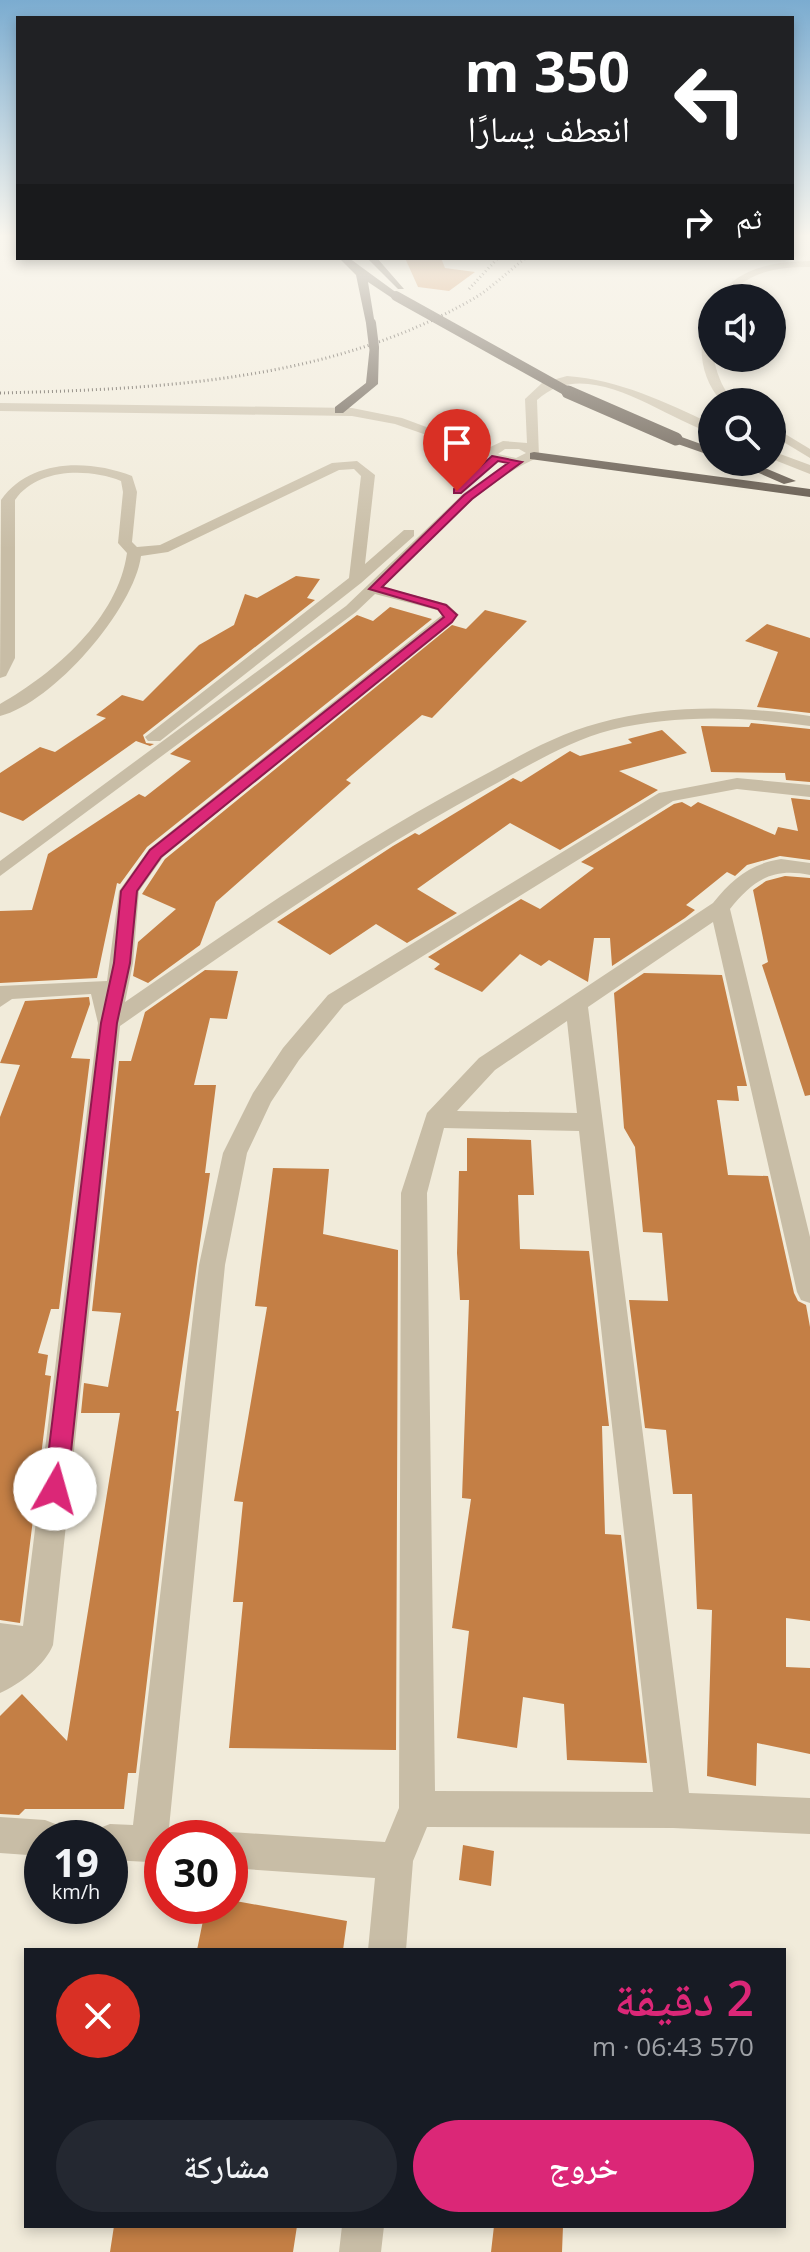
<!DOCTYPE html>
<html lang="ar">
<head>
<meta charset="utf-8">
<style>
  :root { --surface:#171b24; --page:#242831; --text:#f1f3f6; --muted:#9ea1a6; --accent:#db2777 }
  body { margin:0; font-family:"Open Sans","Noto Naskh Arabic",sans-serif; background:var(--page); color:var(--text); direction:rtl; height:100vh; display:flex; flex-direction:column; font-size:30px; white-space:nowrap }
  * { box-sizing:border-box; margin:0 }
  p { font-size:26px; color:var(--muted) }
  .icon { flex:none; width:44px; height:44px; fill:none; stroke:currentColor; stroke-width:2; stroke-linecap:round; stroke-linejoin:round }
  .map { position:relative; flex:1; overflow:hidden; direction:ltr }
  .side { position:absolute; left:24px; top:1948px; width:762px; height:280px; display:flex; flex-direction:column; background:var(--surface); border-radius:0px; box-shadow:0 4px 12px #0003; direction:rtl }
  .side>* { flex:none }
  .banner { position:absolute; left:16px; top:16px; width:778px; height:244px; border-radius:0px; box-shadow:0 4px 12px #0003; direction:rtl; background:#202124; color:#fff; overflow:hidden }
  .controls { position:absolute; left:698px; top:284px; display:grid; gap:16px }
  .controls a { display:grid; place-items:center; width:88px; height:88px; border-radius:50%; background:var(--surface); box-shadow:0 4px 12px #0003; font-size:40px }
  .speed { position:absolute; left:24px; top:1820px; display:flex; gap:16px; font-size:40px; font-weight:700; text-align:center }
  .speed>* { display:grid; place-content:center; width:104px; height:104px; border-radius:50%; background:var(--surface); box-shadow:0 4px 12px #0003; line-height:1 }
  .speed small { font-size:20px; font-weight:400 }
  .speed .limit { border:12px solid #d22; background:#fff; color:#111 }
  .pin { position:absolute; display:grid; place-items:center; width:68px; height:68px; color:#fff; margin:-82px -34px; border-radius:50% 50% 50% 0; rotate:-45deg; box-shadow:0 0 8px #0007 }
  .pin .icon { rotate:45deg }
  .me { position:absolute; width:88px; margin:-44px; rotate:7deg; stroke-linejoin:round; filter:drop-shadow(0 0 6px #0008) }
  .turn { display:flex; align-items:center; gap:28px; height:168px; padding:0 32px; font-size:36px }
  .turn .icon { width:104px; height:104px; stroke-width:2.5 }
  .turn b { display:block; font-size:56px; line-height:68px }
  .then { display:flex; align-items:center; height:76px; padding:0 32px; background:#0003; gap:16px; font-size:30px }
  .round { display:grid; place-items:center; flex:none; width:84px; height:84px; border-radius:42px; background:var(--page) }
  .summary { display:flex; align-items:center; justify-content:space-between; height:136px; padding:0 32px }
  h1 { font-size:48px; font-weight:600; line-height:60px; color:var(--accent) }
  .cta { display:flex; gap:16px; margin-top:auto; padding:16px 32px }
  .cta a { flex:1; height:92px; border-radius:48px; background:var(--accent); color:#fff; font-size:32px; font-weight:600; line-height:92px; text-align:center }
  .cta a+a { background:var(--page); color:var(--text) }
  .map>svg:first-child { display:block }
  .building { fill:#c47f45 }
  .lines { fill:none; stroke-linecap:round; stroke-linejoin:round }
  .minor { fill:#c8bda6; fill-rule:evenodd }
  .highway { fill:#554a3e; fill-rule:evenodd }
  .rail { stroke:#352e27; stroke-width:3; stroke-dasharray:1 3; stroke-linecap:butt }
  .highway-bridge-far1 { stroke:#554a3e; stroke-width:10 }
  .highway-bridge { stroke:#554a3e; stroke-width:13 }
  .route { fill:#db2777; stroke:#8e194d; stroke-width:2 }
</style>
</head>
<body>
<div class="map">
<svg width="810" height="2252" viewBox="0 0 810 2252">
  <rect width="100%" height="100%" fill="#f1ebda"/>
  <path class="building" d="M405,258H441L445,268L475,272L449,291L418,287Z
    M296,576L320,579L307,598L315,600L143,735L146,743L154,744L150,746L136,741L23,821L0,812V773L40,747L55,752L106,718L96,715L122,695L143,701L199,645L234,625L245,594L257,598Z
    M390,607L432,619L147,847L120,884L117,883L97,978L0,983V911L32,910L48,854L139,794L145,797L191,761L170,754L357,615L373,621Z
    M485,610L527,621L432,718L422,715L346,780L351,783L216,902L200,945L148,983L133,976L138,942L176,909L142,894L165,859L452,625L466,629Z
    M767,624L810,638V713L757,707L778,652L745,641Z
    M751,723L810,729V782L786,780L785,773L711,772L701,726L749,727Z
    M662,730L687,753L619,771L658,790L560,850L510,823L417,889L457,913L407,943L376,924L330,955L277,922L393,846L415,833L419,835L513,778L521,782L570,751L580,756L632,743L628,739Z
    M791,798L810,800V860L780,856L747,865L735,876L727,872L686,905L695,910L685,918L612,966L610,938H594L588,982L549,960L541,966L520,954L482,992L434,969L440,964L428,957L521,899L540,909L594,868L581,862L674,804L682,802L691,807L698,802L775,835L778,827L798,831Z
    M785,876L810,878V1095L805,1096L762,965L768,962L753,890L766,881Z
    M205,970L238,971L227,1019L210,1018L194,1085H216L205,1173H210L176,1411H179L136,1773H128L124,1809H25L19,1815L0,1814V1716L22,1694L67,1741L120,1413H81L84,1383L108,1387L121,1313L92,1311L119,1061H131L145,1012Z
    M644,973L722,975L747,1086H737L739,1101L717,1100L728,1175L768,1176L794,1293L798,1301L806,1305L810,1327V1621L786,1618V1667L810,1668V1754L757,1743L756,1786L707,1776L712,1610L697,1609L692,1494H673L666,1430L645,1428L629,1300L668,1301L662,1233L643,1232L635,1147L624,1128L614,993Z
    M89,997L90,1004L71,1058L90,1059L59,1309H51L38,1353L48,1355L45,1375L51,1376L20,1623L0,1620V1117L20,1065L0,1063L25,1001Z
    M467,1138L531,1140L534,1195H518L520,1249L589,1251L609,1426H602L605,1534L621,1535L647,1763L567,1760L564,1704L523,1697L517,1748L457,1738L469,1631L452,1628L471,1499L462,1498L469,1300H460L457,1253L459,1171H467Z
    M273,1168L329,1169L323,1234L398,1250L396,1750L229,1748L243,1602H233L243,1502L234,1501L267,1307L255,1306Z
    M463,1845L494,1851L491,1886L459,1880Z
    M230,1900L347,1921L343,1950H197L206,1906H230Z
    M114,2226H297L293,2252H110Z
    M494,2226H563L562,2252H491Z"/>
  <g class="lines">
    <path class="minor" d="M810,261V267C777,267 749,271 726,298H716C740,267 772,262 810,261Z
      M712,313C712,348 711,374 734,402H722C700,378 697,346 707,316Z
      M567,376C620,380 665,402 712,424V433C661,417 587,354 537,400L539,457C478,484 431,540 383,587L447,604L459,615L163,857L139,891L133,963L125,1002C239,924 351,846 473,781C515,759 553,735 599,723C669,704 740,706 810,716V726C744,717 677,714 611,730C565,742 527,767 486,789C357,859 239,943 120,1026L53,1645C45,1665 20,1684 0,1693V1623L23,1626L98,1023L91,994L12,999L0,1007V986L107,981L119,891L149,849L442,615L437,610L375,594L356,612L0,876V861L346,606L463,494L507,463L395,424L352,416L0,411V403L352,408L402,418L486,449L503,441L527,443L525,399L542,383ZM505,449H519L526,453L516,458L498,454Z
      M772,426L810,449V458L772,435Z
      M772,451L810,465V474L772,459Z
      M357,461L375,475L365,564L404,530H414V536L361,583L160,741H148L145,737L349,578L361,476L354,469L339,470L168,552L141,556C134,609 53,703 0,716V704C55,673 118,618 127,553L118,543L123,492L121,481C88,468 37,468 15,500V658L6,676L0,678L1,500C30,459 88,459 132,476L137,492L132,542L137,547L160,545L332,463Z
      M737,778L810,785V797L737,789L673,801L344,1005L299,1060L271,1102L247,1153L225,1265L168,1838H162V1857L149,1862L110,1860V1838H94L97,1829L110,1824L133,1825L199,1265L223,1153L253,1093L283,1048L328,995L659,793Z
      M781,859L810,863V875C773,867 753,880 730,909L810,1237V1303L801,1300L797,1292L713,922L588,1007L689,1793L810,1798V1834L673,1828L427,1827L413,1861L406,1950H368L375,1878L230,1868V1838H217L230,1832L385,1842L399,1808L401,1193L427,1113L479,1058L713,903C732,879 750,864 781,859ZM567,1021L577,1113L457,1111L495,1070ZM444,1128L579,1131L653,1792L435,1791L427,1193Z
      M0,1817L45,1820L58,1825L63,1838H42V1856L0,1853Z
      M342,2226H384L381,2252H339Z"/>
    <path class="highway" d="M339,258H349L401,296L392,298L368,282L375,325L366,323L356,275Z
      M367,258H377L404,289H398Z
      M370,345L379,347L378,384L343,413H335V407L366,383Z
      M676,435L712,448V456L672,442V436Z
      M534,452L810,489V497L530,459V453Z
      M733,462H751L796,481L784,484Z"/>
    <path class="rail" d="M469,289L498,258
      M0,393C161,389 330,381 473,299C492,288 508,271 526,258"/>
    <path class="highway-bridge-far1" d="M396,296L572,394
      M371,323L374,347"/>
    <path class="highway-bridge" d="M568,392L676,439"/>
  </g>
  <linearGradient id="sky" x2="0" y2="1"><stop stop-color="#7bacd0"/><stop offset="0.43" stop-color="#f9f6ee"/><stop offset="1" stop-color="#f9f6ee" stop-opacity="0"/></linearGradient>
  <rect width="810" height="549" fill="url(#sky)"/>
  <path class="route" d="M492,456L522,462L472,499L382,587L446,605L457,615L452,622L161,857L137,891L130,963L117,1023L67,1489L63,1497L55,1500L47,1497L44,1489L101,1023L114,963L121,891L150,850L444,617L438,609L369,589L464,495L508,463L498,461L461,493H454V489Z"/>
</svg>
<div class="controls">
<a><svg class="icon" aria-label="sound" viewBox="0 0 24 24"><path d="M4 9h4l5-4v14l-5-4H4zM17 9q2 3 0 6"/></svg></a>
<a><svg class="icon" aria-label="search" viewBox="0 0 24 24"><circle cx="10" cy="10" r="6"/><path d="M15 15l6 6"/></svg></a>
</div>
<div class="speed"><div>19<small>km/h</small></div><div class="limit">30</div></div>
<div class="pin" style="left:457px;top:491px;background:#d93025"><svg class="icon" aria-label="arrive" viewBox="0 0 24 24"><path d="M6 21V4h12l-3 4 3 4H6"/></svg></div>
<svg class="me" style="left:55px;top:1489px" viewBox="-20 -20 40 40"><circle r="19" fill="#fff"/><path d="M0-13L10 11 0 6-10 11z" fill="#db2777"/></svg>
<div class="banner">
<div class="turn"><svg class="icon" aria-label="left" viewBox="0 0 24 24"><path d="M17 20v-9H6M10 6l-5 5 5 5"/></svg><div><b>350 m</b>انعطف يسارًا</div></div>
<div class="then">ثم<svg class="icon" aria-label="right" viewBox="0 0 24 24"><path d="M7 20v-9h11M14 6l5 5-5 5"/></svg></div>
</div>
<section class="side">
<div class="summary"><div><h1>2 دقيقة</h1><p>570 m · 06:43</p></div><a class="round" style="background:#d93025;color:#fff"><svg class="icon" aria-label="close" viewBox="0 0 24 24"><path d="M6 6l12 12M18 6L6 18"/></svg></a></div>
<div class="cta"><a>خروج</a><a>مشاركة</a></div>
</section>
</div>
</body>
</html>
